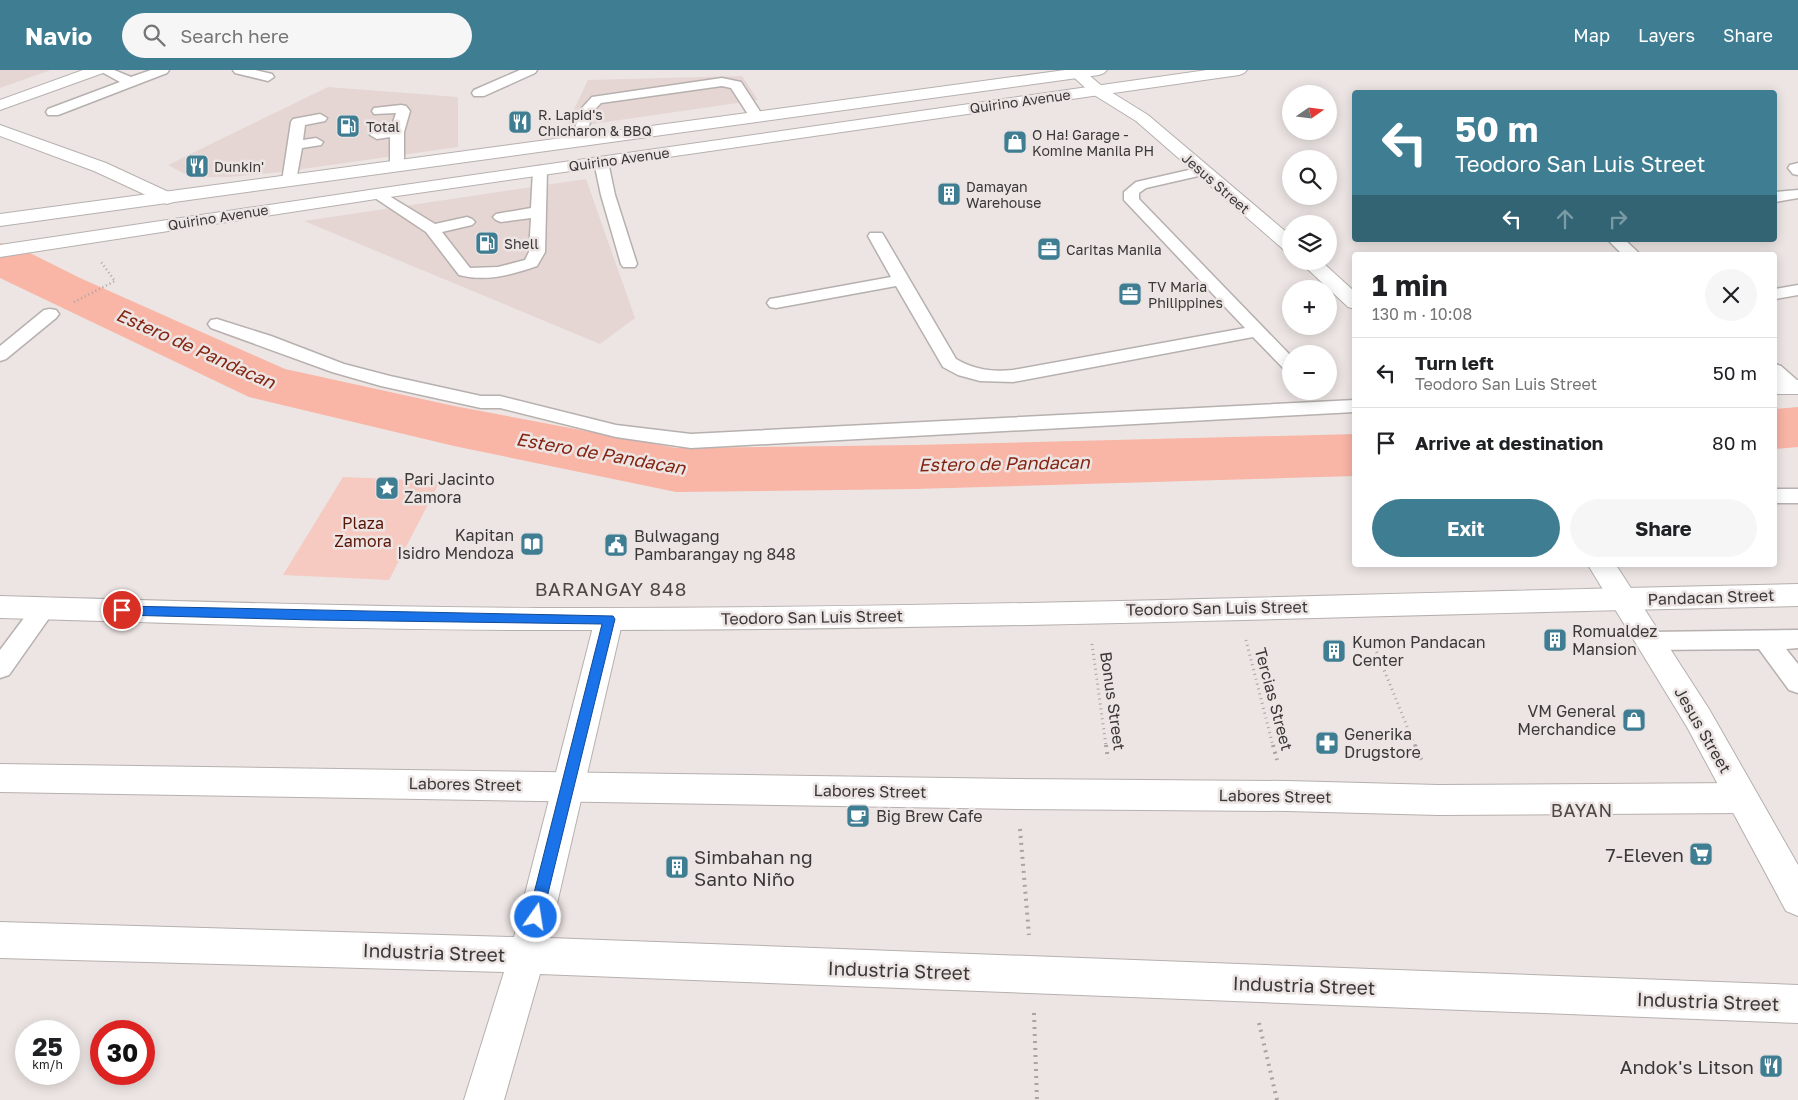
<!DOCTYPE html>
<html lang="en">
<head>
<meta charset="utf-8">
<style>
  :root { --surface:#fff; --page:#f6f6f6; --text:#202124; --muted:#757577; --line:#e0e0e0; --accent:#3f7d92 }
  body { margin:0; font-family:"Golos Text",sans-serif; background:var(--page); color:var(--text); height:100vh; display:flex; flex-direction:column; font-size:19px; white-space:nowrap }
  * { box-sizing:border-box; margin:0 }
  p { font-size:16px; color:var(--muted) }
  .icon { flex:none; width:28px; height:28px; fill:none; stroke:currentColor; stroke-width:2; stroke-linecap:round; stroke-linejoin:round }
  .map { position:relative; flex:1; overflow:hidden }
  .panel { position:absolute; left:1352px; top:182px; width:425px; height:315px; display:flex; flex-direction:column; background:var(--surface); border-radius:5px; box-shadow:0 2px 12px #0003 }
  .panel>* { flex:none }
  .top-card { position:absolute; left:1352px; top:20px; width:425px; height:152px; border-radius:5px; box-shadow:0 2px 12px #0003; background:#3f7d92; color:#fff; overflow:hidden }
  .needle { width:32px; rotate:76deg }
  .tools { position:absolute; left:1282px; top:15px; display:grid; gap:10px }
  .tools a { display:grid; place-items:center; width:55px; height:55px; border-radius:50%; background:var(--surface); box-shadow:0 2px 12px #0003; font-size:25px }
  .speed { position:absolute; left:15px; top:950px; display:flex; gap:10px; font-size:25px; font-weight:700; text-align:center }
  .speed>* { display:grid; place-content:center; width:65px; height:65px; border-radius:50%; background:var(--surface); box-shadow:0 2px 12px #0003; line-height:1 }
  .speed small { font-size:12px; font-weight:400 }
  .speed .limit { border:8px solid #d22; background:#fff; color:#111 }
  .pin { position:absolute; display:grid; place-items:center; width:42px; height:42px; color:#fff; margin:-21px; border:2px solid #fff; border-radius:50%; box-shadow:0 1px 5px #0007 }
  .me { position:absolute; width:55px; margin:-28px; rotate:13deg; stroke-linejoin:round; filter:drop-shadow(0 0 4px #0008) }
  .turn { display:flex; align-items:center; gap:18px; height:105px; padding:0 20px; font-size:22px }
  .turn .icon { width:65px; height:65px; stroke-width:2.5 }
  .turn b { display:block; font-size:35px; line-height:42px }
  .lanes { display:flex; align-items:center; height:48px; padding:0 20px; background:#0003; justify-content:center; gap:25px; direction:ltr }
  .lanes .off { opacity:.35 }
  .round { display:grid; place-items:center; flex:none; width:52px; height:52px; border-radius:26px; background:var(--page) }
  .summary { display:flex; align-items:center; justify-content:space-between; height:85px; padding:0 20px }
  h1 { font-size:30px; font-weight:700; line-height:38px }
  .button { display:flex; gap:10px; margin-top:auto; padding:10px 20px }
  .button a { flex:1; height:58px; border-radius:30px; background:var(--accent); color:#fff; font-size:20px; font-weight:700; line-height:58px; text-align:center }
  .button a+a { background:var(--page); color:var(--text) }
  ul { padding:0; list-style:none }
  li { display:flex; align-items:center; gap:15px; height:70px; padding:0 20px; border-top:1px solid var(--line) }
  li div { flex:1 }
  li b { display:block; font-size:19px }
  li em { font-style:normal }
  header { display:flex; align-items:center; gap:30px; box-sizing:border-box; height:70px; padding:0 25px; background:var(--accent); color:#fff }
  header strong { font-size:24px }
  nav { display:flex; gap:28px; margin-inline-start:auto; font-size:18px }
  .search { width:350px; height:45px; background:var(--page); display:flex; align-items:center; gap:12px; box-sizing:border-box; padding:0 18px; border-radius:28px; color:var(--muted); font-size:19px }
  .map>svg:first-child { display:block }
  .built { fill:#e6d6d3 }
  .green { fill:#f6cac0 }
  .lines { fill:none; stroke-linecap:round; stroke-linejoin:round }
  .river { fill:#f9b5a6; fill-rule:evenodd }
  .service-casing { stroke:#b6b0ae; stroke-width:3 }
  .minor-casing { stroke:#b6b0ae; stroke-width:2 }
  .tertiary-casing { stroke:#b6b0ae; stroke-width:2 }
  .secondary-casing { stroke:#b6b0ae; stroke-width:2 }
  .primary-casing { stroke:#b6b0ae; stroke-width:2 }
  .path-far2 { stroke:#a9a4a3; stroke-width:2.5; stroke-dasharray:1 3; stroke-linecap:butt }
  .path-far1 { stroke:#a9a4a3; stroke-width:3; stroke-dasharray:1 4; stroke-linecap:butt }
  .path { stroke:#a9a4a3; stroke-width:4; stroke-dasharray:2 5; stroke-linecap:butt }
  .service { fill:#fff; fill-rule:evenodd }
  .minor { fill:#fff; fill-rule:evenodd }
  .tertiary { fill:#fff; fill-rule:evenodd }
  .secondary { fill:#fff; fill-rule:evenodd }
  .primary { fill:#fff; fill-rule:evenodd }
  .route { fill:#1a73e8; stroke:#114b97 }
  .labels { text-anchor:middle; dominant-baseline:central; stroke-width:5; stroke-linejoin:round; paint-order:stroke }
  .far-street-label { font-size:14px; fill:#3b3838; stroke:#ece5e3 }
  .far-poi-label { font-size:14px; fill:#3b3838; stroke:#ece5e3; text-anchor:start }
  .poi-label { font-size:16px; fill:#3b3838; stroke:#ece5e3; text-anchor:start }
  .park-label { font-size:16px; fill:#5b1406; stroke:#ece5e3 }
  .street-label { font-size:16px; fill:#3b3838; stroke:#ece5e3 }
  .water-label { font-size:18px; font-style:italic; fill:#842513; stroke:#ece5e3 }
  .neighbourhood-label { font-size:18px; letter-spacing:1px; fill:#4c4745; stroke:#ece5e3 }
  .quarter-label { font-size:19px; letter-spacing:1px; fill:#4c4745; stroke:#ece5e3 }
  .near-poi-label { font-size:19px; fill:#3b3838; stroke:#ece5e3; text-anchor:end }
  .near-street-label { font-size:19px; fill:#3b3838; stroke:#ece5e3 }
</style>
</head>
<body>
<header>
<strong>Navio</strong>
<div class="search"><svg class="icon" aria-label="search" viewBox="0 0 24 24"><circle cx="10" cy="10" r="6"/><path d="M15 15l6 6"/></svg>Search here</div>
<nav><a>Map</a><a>Layers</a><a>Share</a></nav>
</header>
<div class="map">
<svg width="1798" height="1030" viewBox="0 0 1798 1030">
  <rect width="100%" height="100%" fill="#ece5e3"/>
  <path class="built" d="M0,0H51L0,18Z
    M742,6L758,30L565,58L588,10Z
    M328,17L458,27V77L281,102L230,107H204L183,103L168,95Z
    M586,109L635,248L600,274L304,151Z"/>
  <path class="green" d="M343,407L440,411L389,510L283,505Z"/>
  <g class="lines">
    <path class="river" d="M0,173L18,177L80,208L285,299L454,336L676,378L915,375L1355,364V406L915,419L676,422L454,376L249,327L0,208Z
      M1798,337V377L1775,379V339Z"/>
    <g class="service-casing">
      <path id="service" d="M98,0H114L131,7L151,0H169L167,3L58,45H48L46,42L48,39L120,12Z
        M233,0H255L272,4L274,7L268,11L235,3Z
        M520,0H537L535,3L484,26H474L472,23L474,20Z
        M722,8L741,12L763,46L761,49H751L731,18L722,16L601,33L594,40L583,74H573L571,71L581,39L592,27Z
        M401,35L406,36L410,41L404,62V96L402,99H392L390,96V67L377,69L370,65L372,62L391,59L396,43L374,44L372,41L374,38Z
        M320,44L327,48L325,51L305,55L303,70L316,68L323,72L321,75L302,78L296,111L294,114H284L282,111L291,52L293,49Z
        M601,88L606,89L608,92L615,125L637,194L635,197H623L621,194L601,125L594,92L596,89Z
        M1798,93V105L1793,104L1788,98L1790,95Z
        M540,96L545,97L547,100L545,182L537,196C511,205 486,212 459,205L426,162L369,124L371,121H381L435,154L467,147L472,149L475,152L472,155L442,162L470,198L498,197L525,190L529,182L531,148L501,152L496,150L493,147L496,144L531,138L533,100L535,97Z
        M1202,97L1207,98L1209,101L1207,104L1146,118L1139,123V129L1291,286V302L1285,300L1253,267L1013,312L980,311L958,305L943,297L896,216L776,238L770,237L767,233L770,229L776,228L891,207L868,166L870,163H882L884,166L956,289C975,300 992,302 1013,300L1245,258L1124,130V122L1136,112Z
        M1798,120V128L1775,132V122Z
        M1608,170H1625L1641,185H1623Z
        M1798,215V225L1775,229V219Z
        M50,239L56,240L59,244L56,248L6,289L0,291V276L44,240Z
        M217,249L271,266L344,294L390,306L481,326H500L616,355L691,364L1355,330V342L691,378L616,367L500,338H481L381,316L332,302L211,258L208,254L211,250Z
        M1775,294L1781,296L1798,311V322L1786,321L1775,310Z
        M1775,419H1798V433H1775Z
        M44,529L52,532L55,538L52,544L9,605L0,608V580L36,532Z
        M1798,560V578L1786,579L1798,594V623L1789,620L1759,579L1650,580L1642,578L1638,571L1642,564L1650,562Z"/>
    </g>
    <g class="minor-casing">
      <path id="minor" d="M83,0H106L103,3L0,40V30Z
        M0,55L106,93L173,124L176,128L173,132L167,134L161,132L94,101L0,66Z
        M1775,310H1798V324H1775Z
        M1798,514V536L1625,540L1615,537L1611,529L1615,521L1625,518Z
        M609,538L619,541L623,549L549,868L1798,915V953L540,904L504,1030H464L504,902L0,888V852L514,867L595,549L599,541Z"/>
    </g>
    <g class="tertiary-casing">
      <path id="tertiary" d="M1625,518L1635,521L1639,529L1635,537L1625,540C1263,549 901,561 539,560C359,560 180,553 0,548V526C180,531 359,537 539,538C901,539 1263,527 1625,518Z
        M0,694L1017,709L1287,711L1438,715L1741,713L1752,718L1757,728L1752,738L1741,743L1438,745L1287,741L1017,739L0,722Z"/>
    </g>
    <g class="secondary-casing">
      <path id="secondary" d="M1066,0H1083L1103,17L1148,45L1291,166V182L1284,180L1136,51L1091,23Z
        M1299,191H1321L1355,222V239L1348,237Z
        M1588,495H1616L1709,639L1798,795V846L1786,841L1687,657Z"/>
    </g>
    <g class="primary-casing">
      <path id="primary" d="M1065,0H1107L1104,3L1099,5L0,156V144Z
        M1207,0H1247L1244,3L1239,5L376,129L0,187V175L376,119Z"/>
    </g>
    <path class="path-far2" d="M74,232L115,211L101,192"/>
    <path class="path-far1" d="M1371,568L1415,676
      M1246,570L1273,676
      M1092,574L1106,676"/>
    <path class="path" d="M1106,675L1108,689
      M1273,675L1277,690
      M1415,675L1423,694
      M1020,759L1029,865
      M1034,943L1037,1030
      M1259,953L1277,1030"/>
    <use href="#service" class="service"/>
    <use href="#minor" class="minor"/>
    <use href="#tertiary" class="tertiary"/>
    <use href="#secondary" class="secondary"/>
    <use href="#primary" class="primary"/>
  </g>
  <path class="route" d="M122,536L613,546L615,549L541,852L536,854L530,852L528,847L602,554L315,550L122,545L116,540Z"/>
  <defs>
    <g id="restaurant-square" transform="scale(1.25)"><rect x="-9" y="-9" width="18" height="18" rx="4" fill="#3f7d92" stroke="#ece5e3"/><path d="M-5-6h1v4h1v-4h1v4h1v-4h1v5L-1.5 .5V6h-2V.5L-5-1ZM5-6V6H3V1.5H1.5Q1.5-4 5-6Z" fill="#fff"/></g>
    <g id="fuel-square" transform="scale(1.25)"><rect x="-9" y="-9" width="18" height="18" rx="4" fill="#3f7d92" stroke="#ece5e3"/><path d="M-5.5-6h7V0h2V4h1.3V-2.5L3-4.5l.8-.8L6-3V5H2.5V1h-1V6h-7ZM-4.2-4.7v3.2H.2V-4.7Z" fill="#fff"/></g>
    <g id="shop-square" transform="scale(1.25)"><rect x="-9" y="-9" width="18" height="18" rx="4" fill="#3f7d92" stroke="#ece5e3"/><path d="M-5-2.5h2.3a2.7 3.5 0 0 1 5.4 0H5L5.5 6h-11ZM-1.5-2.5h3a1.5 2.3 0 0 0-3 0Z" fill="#fff"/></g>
    <g id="building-square" transform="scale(1.25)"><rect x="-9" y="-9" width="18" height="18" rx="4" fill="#3f7d92" stroke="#ece5e3"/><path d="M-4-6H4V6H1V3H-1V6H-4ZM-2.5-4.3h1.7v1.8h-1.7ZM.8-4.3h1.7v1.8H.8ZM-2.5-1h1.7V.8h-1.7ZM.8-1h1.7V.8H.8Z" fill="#fff"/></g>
    <g id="office-square" transform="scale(1.25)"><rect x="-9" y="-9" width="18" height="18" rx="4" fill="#3f7d92" stroke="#ece5e3"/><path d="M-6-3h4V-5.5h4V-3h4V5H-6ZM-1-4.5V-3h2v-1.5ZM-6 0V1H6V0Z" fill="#fff"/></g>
    <g id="sight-square" transform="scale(1.25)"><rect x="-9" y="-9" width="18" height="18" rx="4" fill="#3f7d92" stroke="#ece5e3"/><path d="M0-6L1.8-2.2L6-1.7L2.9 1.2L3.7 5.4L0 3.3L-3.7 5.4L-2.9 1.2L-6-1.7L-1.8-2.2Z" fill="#fff"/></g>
    <g id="library-square" transform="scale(1.25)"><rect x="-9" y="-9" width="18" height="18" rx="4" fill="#3f7d92" stroke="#ece5e3"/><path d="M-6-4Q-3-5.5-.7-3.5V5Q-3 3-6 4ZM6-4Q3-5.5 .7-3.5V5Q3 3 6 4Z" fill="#fff"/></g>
    <g id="civic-square" transform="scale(1.25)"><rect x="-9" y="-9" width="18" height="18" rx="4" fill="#3f7d92" stroke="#ece5e3"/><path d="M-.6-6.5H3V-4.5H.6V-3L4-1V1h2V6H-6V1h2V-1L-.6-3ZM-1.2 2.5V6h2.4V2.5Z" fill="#fff"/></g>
    <g id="pharmacy-square" transform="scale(1.25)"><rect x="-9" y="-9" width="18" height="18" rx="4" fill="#3f7d92" stroke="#ece5e3"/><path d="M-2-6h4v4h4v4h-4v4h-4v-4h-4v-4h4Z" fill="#fff"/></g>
    <g id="cafe-square" transform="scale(1.25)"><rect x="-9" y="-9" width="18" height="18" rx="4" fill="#3f7d92" stroke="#ece5e3"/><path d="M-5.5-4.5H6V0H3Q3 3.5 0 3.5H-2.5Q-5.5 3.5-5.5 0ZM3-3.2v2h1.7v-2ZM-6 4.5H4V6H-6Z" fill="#fff"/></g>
    <g id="supermarket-square" transform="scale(1.25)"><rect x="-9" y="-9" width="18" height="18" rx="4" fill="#3f7d92" stroke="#ece5e3"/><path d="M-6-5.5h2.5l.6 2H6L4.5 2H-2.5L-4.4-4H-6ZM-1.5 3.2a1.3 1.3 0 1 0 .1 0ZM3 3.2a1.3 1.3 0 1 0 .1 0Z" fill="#fff"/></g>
  </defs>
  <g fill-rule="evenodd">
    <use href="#restaurant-square" x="520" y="52"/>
    <use href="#fuel-square" x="348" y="56"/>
    <use href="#shop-square" x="1015" y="72"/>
    <use href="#restaurant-square" x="197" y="96"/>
    <use href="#building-square" x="949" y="124"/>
    <use href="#fuel-square" x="487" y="173"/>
    <use href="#office-square" x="1049" y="179"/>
    <use href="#office-square" x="1130" y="224"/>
    <use href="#sight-square" x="387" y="418"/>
    <use href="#library-square" x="532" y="474"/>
    <use href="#civic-square" x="616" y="475"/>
    <use href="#building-square" x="1555" y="570"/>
    <use href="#building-square" x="1334" y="581"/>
    <use href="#shop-square" x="1634" y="650"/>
    <use href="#pharmacy-square" x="1327" y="673"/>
    <use href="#cafe-square" x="858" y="746"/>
    <use href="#supermarket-square" x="1701" y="784"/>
    <use href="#building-square" x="677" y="797"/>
    <use href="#restaurant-square" x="1771" y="996"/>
  </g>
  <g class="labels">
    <g class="far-street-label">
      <text transform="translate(1020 31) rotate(-8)">Quirino Avenue</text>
      <text transform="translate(619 89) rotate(-8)">Quirino Avenue</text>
      <text transform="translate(1216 113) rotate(41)">Jesus Street</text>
      <text transform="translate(218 147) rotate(-9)">Quirino Avenue</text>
    </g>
    <g class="far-poi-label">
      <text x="538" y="44">R. Lapid's<tspan x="538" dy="16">Chicharon &amp; BBQ</tspan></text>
      <text x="366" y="56">Total</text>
      <text x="1032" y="64">O Ha! Garage -<tspan x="1032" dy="16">Komine Manila PH</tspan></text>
      <text x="214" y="96">Dunkin'</text>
      <text x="966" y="116">Damayan<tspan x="966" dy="16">Warehouse</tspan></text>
      <text x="504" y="173">Shell</text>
      <text x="1066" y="179">Caritas Manila</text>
      <text x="1148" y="216">TV Maria<tspan x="1148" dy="16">Philippines</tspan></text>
    </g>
    <g class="poi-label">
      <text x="404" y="409">Pari Jacinto<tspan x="404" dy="18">Zamora</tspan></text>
      <text x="514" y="465" text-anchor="end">Kapitan<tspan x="514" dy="18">Isidro Mendoza</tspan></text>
      <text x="634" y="466">Bulwagang<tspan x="634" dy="18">Pambarangay ng 848</tspan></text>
      <text x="1572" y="561">Romualdez<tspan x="1572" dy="18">Mansion</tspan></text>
      <text x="1352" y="572">Kumon Pandacan<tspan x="1352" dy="18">Center</tspan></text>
      <text x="1616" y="641" text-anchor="end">VM General<tspan x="1616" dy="18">Merchandice</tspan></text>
      <text x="1344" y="664">Generika<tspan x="1344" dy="18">Drugstore</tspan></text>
      <text x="876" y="746">Big Brew Cafe</text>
    </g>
    <g class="park-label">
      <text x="363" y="453">Plaza<tspan x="363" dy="18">Zamora</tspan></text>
    </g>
    <g class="street-label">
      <text transform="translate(1711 527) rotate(-2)">Pandacan Street</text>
      <text transform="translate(1217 538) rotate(-1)">Teodoro San Luis Street</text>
      <text transform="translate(812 547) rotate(-1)">Teodoro San Luis Street</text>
      <text transform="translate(1274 629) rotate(75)">Tercias Street</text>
      <text transform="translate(1113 631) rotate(82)">Bonus Street</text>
      <text transform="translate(1703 660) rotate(60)">Jesus Street</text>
      <text transform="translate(465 714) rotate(1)">Labores Street</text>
      <text transform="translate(870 721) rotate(1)">Labores Street</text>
      <text transform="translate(1275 726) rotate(1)">Labores Street</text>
    </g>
    <g class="water-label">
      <text transform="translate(196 278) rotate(24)">Estero de Pandacan</text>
      <text transform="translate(601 383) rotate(10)">Estero de Pandacan</text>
      <text transform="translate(1004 393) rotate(-1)">Estero de Pandacan</text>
    </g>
    <g class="neighbourhood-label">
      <text x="1582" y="740">BAYAN</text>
    </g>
    <g class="quarter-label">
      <text x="611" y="518">BARANGAY 848</text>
    </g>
    <g class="near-poi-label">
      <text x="1684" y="784">7-Eleven</text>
      <text x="694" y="786" text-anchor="start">Simbahan ng<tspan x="694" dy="22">Santo Niño</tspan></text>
      <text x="1754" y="996">Andok's Litson</text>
    </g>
    <g class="near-street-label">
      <text transform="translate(434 882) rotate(2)">Industria Street</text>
      <text transform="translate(899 900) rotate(2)">Industria Street</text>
      <text transform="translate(1304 915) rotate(2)">Industria Street</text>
      <text transform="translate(1708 931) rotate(2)">Industria Street</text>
    </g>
  </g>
</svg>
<div class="tools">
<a><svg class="needle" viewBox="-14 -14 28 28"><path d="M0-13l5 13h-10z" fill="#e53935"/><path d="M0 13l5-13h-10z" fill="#757577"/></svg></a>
<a><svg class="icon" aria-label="search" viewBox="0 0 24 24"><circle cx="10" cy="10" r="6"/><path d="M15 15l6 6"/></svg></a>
<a><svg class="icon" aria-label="layers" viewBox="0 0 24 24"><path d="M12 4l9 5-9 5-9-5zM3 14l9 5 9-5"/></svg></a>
<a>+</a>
<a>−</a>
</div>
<div class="speed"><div>25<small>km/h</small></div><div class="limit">30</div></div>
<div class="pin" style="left:122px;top:540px;background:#d93025"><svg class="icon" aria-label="arrive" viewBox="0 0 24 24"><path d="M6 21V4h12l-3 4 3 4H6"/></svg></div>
<svg class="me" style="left:536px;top:847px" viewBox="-20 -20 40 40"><circle r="17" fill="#1a73e8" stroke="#fff" stroke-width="3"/><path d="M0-11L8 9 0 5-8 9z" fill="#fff"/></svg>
<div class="top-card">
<div class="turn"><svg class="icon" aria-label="left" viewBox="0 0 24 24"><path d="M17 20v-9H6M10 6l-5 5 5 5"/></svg><div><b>50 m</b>Teodoro San Luis Street</div></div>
<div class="lanes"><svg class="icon" aria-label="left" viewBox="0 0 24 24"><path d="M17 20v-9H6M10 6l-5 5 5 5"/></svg><svg class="icon off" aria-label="ahead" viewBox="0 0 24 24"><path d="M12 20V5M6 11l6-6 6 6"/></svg><svg class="icon off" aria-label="right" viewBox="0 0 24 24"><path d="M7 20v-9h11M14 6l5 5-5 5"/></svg></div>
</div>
<section class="panel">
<div class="summary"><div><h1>1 min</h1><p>130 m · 10:08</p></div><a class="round"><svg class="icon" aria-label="close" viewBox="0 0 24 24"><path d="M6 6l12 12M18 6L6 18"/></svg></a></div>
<ul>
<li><svg class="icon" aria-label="left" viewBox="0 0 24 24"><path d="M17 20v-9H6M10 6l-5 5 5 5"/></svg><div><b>Turn left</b><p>Teodoro San Luis Street</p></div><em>50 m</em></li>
<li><svg class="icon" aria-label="arrive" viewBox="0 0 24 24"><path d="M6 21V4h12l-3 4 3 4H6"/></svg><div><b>Arrive at destination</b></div><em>80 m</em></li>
</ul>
<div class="button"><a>Exit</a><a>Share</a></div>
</section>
</div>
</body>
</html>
